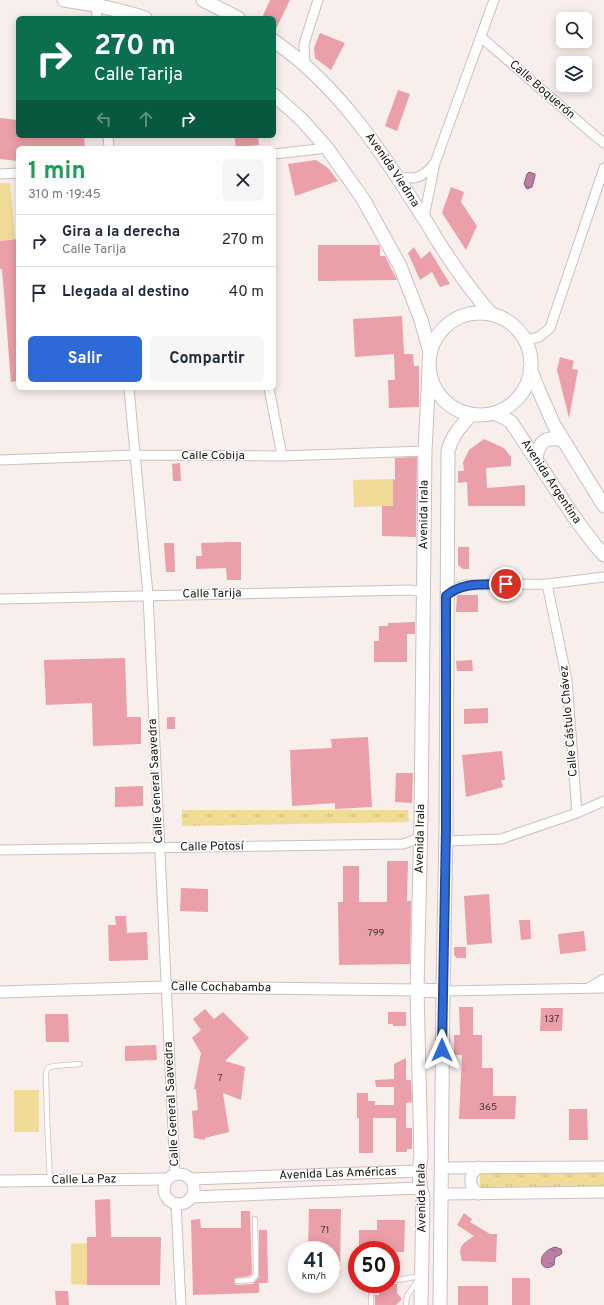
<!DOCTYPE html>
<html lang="es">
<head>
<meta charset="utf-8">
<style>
  :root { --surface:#fff; --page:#f6f6f7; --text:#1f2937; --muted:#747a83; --line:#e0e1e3; --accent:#2e6ad7 }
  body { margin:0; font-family:Overpass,sans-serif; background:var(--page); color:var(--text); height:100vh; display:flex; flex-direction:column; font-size:15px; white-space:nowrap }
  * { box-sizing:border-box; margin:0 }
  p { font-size:13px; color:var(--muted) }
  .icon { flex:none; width:22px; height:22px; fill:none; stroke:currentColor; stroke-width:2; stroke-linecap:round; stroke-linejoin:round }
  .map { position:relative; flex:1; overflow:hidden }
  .side { position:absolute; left:16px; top:146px; width:260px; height:244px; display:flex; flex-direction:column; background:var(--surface); border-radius:6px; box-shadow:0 2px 10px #0003 }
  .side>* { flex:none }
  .top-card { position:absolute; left:16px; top:16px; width:260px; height:122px; border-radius:6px; box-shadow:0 2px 10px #0003; background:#0b6e4f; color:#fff; overflow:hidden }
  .tools { position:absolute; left:556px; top:12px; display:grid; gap:8px }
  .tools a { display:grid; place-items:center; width:36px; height:36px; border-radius:6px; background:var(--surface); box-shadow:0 2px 10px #0003; font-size:20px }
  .speed { position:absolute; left:288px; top:1241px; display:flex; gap:8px; font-size:20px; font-weight:700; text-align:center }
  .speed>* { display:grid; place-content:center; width:52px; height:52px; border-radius:50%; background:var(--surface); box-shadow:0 2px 10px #0003; line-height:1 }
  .speed small { font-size:10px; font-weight:400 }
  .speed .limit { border:6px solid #d22; background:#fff; color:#111 }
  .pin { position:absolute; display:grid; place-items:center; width:34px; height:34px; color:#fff; margin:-17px; border:2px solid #fff; border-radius:50%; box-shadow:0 1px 4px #0007 }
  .me { position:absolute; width:44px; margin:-22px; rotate:0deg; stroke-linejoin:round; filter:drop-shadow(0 0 3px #0008) }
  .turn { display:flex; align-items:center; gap:14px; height:84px; padding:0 12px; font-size:18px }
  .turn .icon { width:52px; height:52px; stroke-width:2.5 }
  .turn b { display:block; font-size:28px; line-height:34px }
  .lanes { display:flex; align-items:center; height:38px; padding:0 12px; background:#0003; justify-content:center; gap:20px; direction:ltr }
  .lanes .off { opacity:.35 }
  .round { display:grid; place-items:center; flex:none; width:42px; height:42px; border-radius:6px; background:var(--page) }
  .overview { display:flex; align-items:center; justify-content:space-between; height:68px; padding:0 12px }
  h1 { font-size:24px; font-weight:700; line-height:30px; color:#1e9e55 }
  .cta { display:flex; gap:8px; margin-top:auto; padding:8px 12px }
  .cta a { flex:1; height:46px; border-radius:6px; background:var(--accent); color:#fff; font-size:16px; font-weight:700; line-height:46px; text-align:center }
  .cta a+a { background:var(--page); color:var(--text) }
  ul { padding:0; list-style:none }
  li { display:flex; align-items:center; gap:12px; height:52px; padding:0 12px; border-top:1px solid var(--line) }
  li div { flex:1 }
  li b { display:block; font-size:15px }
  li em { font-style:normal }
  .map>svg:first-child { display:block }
  .grass { fill:#f0dc97 }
  .park { fill:url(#park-tufts) }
  .water { fill:url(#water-ripples); stroke:#8b5e78 }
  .building { fill:#eb9fa8 }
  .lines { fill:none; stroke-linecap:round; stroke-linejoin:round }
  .service-casing { stroke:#cac1be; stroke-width:6 }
  .minor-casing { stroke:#cac1be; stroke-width:11 }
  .tertiary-casing { stroke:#cac1be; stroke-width:13 }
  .secondary-casing { stroke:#cac1be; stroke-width:15 }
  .service { stroke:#fff; stroke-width:4.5 }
  .minor { stroke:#fff; stroke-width:9 }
  .tertiary { stroke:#fff; stroke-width:11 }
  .secondary { stroke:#fff; stroke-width:13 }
  .route-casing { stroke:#1e458c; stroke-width:10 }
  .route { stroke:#2e6ad7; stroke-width:7 }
  .labels { text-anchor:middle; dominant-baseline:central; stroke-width:3; stroke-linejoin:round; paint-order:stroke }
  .number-label { font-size:10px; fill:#4c3738 }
  .street-label { font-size:12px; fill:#171413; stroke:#fff }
</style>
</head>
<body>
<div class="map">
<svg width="604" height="1305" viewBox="0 0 604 1305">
  <defs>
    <pattern id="park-tufts" width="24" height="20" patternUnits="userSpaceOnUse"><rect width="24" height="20" fill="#f0dc97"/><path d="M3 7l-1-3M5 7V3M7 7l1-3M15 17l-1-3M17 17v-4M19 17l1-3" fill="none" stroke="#cdbc81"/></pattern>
    <pattern id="water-ripples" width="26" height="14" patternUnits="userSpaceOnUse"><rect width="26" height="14" fill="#bd7ea3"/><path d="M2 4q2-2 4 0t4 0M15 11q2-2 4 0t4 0" fill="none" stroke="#996684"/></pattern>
  </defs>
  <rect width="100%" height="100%" fill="#f8eeeb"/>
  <path class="grass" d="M0,183H10L15,239L0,241Z
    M393,479V506L354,507L353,480Z
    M14,1090H39V1132H14Z
    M87,1243V1285L71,1284V1244Z"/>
  <path class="park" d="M182,810H408L409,822L182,826Z
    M604,1169V1189L480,1190V1171Z"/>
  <path class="water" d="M529,172L535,174V176L532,187L527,189L524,184L527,174Z
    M555,1247L561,1249L562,1253L560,1255L555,1257L554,1265C541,1275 533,1254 555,1247Z"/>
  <path class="building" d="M270,0H290L274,33V18H262Z
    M320,33L345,43L331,70L315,58L314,48Z
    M398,90L410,94L397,131L385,126Z
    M0,118L18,120V136H84L85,148H18V161L0,159Z
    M234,136H258L259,145L236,147Z
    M316,160L328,168L338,181L295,196L288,164Z
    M451,187L464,192L461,202L477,226L466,250L442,213Z
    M18,239V381L11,382L2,269H0V241Z
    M318,245H379L380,247V256H385L397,280L318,281Z
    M414,247L421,259L430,251L450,284L440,287L432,272L420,280L408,253Z
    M402,316L404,354H413L414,366H419V407L389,408L388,380H395L394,354L355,357L353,319Z
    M560,357L574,361L572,369L578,370L569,418L557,370Z
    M484,439L504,448L511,457V466L486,468L487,488L525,485V506H468L467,482L458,483V471H464L463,462L469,450Z
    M417,457L416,537L382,536V506H393V479L395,480V458Z
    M180,463L181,481H173L172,464Z
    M230,542H241V580H227L226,568L196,569V556H202L201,543Z
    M164,543H174L175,572H166Z
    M458,547H469V569H463L458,565Z
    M457,595H478V612H456Z
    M415,622V634H407V662H374V641H379V626H388V623Z
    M125,658L127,717H141V744L93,746L92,703L46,705L44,660Z
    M472,660L473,671H457L456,661Z
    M488,708V723L464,724V709Z
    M167,717H175V729H167Z
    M368,737L372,807L335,809V803L292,806L290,750L332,748L331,739Z
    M502,751L505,780H501L503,787L466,797L462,755Z
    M396,773H413L412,803L395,802Z
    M143,786V806L115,807V787Z
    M387,861H408L407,901H411L410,964L339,965L338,902H343V866H359V902H387Z
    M181,888L208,889V912L180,911Z
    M489,894L492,943L467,945L464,896Z
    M115,916H126L127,933L147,932L148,960L109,961L108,925H116Z
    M519,920H530L531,939L521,940Z
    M584,931L586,951L560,954L558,934Z
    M454,947H466V958H457L454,955Z
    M459,1007H473V1035H482V1068H493V1096H516L515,1119H459L462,1055H454V1035H460Z
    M541,1008H563L562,1031H540Z
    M205,1009L214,1019L223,1012L249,1038L225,1061L245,1067L241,1100L223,1093L229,1132L205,1138V1140L194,1138L192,1111L198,1110L196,1089H194L201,1053L192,1038L201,1030L193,1019Z
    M388,1012H406V1026H393V1024H388Z
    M45,1014H68L69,1042H46Z
    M156,1045L157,1060L125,1061V1046Z
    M406,1058V1080H411L412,1102L406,1103V1128H412V1149H407V1152H396V1118H373V1153H359V1118H357V1093H368V1101H375V1105H394V1087H376L375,1080L394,1079V1064Z
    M569,1109H587L588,1140H569Z
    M110,1199L111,1237H161L160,1285H87V1237H96L95,1200Z
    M309,1209H341L340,1273H331V1250H308Z
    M241,1211H250L252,1274L250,1276L235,1278L234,1280V1283L237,1285L253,1284L259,1277V1230H267L268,1283H259V1293L193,1295L191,1220L200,1219L201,1228H241Z
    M464,1213L472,1219L470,1222L490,1234H497L496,1262L462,1261L460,1252L461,1247L464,1243L474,1236L457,1225Z
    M377,1220H405L404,1252H391V1250H359V1230H377Z
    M512,1278H530V1305H512Z
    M379,1284H397V1293L402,1299L396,1305H375V1295H379Z
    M458,1286H488V1305H458Z
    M55,1291H68L69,1305H56Z"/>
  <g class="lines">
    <g class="service-casing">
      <path id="service" d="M50,1181L47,1118L46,1073L48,1068L54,1066L80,1064
        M398,1280L420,1276
        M237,1281L252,1280L256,1275L255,1219
        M371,1305V1295L374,1284
        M406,1305L407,1296L418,1280"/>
    </g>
    <g class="minor-casing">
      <path id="minor" d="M96,5L97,18
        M481,37L594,135L604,143
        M305,66L304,44L318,0
        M108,136L109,148
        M274,154L327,148
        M0,174L18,173
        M396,176C414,180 422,179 434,164
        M424,217L435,163L494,0
        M525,340L539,337L550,328L604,168
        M129,388L148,595L175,1174
        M269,388L282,456
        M0,460L135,455L282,456L425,451
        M547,584L567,680L577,813
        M446,596L457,588L464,585L547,584L604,577
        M0,599L410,590L418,591L423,594
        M446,841L501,839L577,813L604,801
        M0,850L403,844L412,841L421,835
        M590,987L604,979
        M443,991L604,988
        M176,1203L181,1305"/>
    </g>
    <g class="tertiary-casing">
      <g id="tertiary">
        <path id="s1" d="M0,992L165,987L417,990"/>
        <path d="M441,1168L604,1167"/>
        <circle cx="179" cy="1189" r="15"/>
        <path id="s2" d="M191,1179L419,1171"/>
        <path d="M0,1181L168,1179"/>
        <path d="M441,1194L604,1192"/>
        <path d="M479,1194C468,1187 468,1174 479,1167"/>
        <path d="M191,1197L420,1188"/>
      </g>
    </g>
    <g class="secondary-casing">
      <g id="secondary">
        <path d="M64,0C92,4 118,9 145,18"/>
        <path d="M203,0L238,18"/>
        <path id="s3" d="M274,41C338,85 382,152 423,217C429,225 433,234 439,243C455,268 472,292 491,314"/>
        <path d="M274,95L301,119L327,148L363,199L400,266L421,320L430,353"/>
        <circle cx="480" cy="364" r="51"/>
        <path d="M530,369L539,391L554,425L604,506"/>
        <path id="s4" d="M494,413L503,417L511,422L574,517L595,545L604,555"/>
        <path d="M536,458C539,441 546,436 563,440"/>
        <path d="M417,990L443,991"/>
        <path id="s5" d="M421,1305L423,1197C418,1183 419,1170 421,1156L417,990L421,817L425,451L429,371"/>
        <path d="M440,1305L443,991L446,829L448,451C452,435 461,426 472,414"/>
      </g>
    </g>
    <use href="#service" class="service"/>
    <use href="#minor" class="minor"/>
    <use href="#tertiary" class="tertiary"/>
    <use href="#secondary" class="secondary"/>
  </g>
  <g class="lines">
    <g class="route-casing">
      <path id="route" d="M442,1050L446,829V596C463,581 485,585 506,584"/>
    </g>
    <use href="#route" class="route"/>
  </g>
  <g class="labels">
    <g class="number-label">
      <text x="376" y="933">799</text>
      <text x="552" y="1019">137</text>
      <text x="220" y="1078">7</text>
      <text x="488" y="1107">365</text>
      <text x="325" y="1230">71</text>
    </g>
    <g class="street-label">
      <text transform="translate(542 90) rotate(41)">Calle Boquerón</text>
      <text stroke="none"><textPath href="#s3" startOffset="176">Avenida Viedma</textPath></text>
      <text x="213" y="456">Calle Cobija</text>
      <text stroke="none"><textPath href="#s4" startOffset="91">Avenida Argentina</textPath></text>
      <text stroke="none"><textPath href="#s5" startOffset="791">Avenida Irala</textPath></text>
      <text transform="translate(212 594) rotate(-1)">Calle Tarija</text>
      <text transform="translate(569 721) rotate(-95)">Calle Cástulo Chávez</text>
      <text transform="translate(156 781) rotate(-93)">Calle General Saavedra</text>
      <text stroke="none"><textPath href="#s5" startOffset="467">Avenida Irala</textPath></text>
      <text transform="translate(212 847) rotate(-1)">Calle Potosí</text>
      <text stroke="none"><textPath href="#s1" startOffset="221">Calle Cochabamba</textPath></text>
      <text transform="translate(172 1104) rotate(-93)">Calle General Saavedra</text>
      <text stroke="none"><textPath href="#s2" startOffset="147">Avenida Las Américas</textPath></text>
      <text transform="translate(84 1180) rotate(-1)">Calle La Paz</text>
      <text transform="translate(422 1198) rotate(-91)">Avenida Irala</text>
    </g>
  </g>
</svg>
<div class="tools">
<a><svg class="icon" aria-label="search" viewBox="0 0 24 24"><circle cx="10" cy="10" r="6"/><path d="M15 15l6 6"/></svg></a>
<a><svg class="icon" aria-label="layers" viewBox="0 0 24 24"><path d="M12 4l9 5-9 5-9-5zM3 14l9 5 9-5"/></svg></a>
</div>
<div class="speed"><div>41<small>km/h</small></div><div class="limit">50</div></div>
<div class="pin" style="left:506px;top:584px;background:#d93025"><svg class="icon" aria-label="arrive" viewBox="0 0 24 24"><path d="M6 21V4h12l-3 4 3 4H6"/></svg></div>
<svg class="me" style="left:442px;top:1050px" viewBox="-20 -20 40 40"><path d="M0-17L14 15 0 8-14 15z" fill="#2e6ad7" stroke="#fff" stroke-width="4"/></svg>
<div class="top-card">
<div class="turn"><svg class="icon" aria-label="right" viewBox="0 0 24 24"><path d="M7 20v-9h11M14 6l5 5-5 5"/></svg><div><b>270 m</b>Calle Tarija</div></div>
<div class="lanes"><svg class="icon off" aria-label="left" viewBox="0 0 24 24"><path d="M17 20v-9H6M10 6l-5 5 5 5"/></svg><svg class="icon off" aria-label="ahead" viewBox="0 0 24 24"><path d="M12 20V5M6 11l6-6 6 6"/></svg><svg class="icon" aria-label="right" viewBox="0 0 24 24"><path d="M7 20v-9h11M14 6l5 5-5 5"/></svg></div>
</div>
<section class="side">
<div class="overview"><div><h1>1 min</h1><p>310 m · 19:45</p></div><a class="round"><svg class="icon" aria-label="close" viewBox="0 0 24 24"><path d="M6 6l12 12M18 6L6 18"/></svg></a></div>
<ul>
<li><svg class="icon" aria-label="right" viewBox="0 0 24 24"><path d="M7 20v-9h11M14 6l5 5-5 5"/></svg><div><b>Gira a la derecha</b><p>Calle Tarija</p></div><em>270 m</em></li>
<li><svg class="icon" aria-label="arrive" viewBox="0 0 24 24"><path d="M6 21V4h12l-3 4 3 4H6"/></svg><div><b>Llegada al destino</b></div><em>40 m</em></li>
</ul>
<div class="cta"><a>Salir</a><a>Compartir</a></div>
</section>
</div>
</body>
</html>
